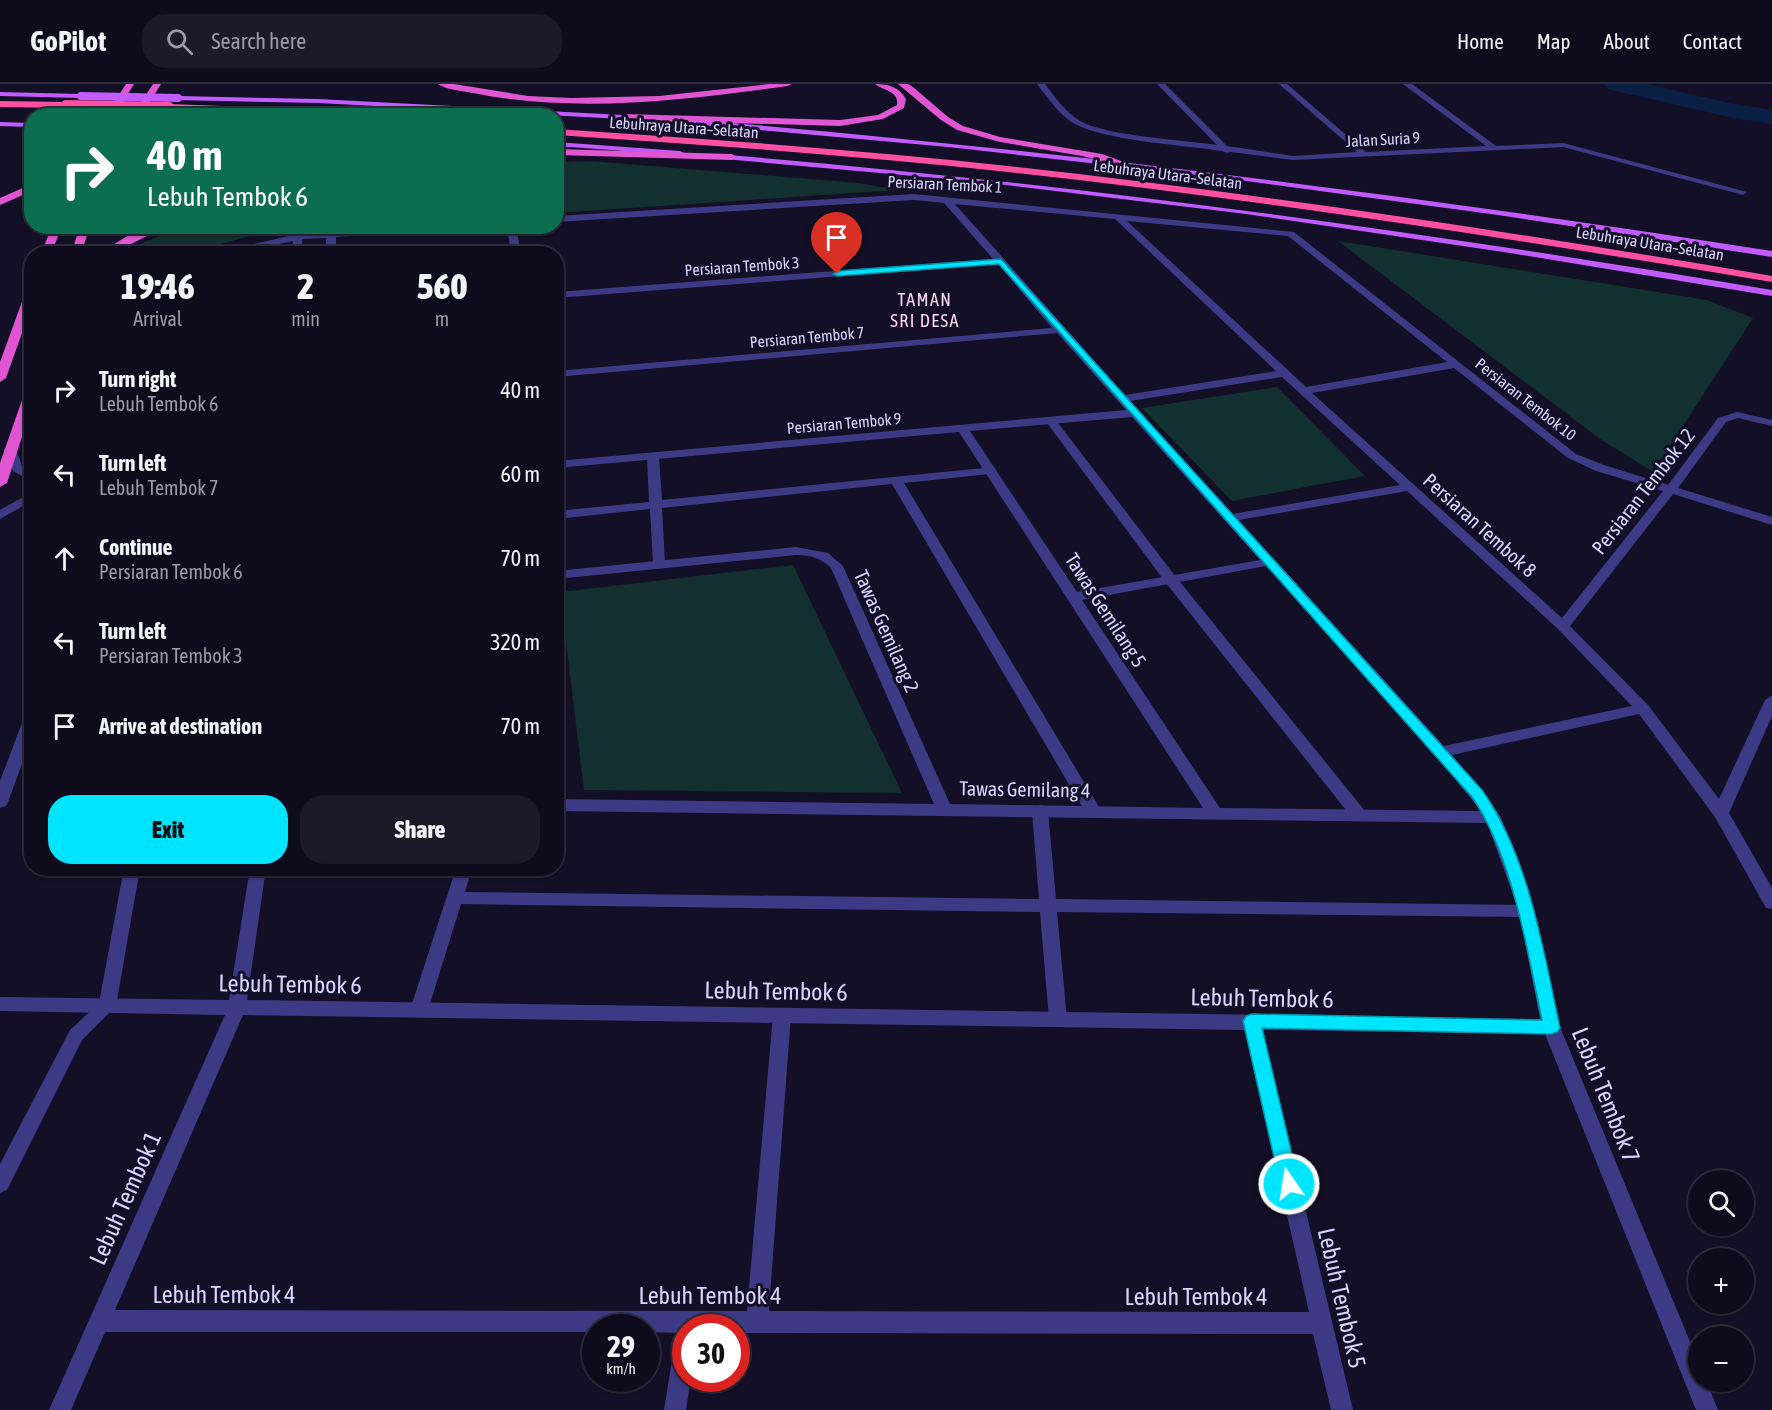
<!DOCTYPE html>
<html lang="en">
<head>
<meta charset="utf-8">
<style>
  :root { --surface:#0e0b1c; --page:#1c1929; --text:#f1f3f6; --muted:#9b9ba3; --line:#2e2b3b; --accent:#00e5ff }
  body { margin:0; font-family:"Asap Condensed",sans-serif; background:var(--page); color:var(--text); height:100vh; display:flex; flex-direction:column; font-size:22px; white-space:nowrap }
  * { box-sizing:border-box; margin:0 }
  p { font-size:20px; color:var(--muted) }
  .icon { flex:none; width:33px; height:33px; fill:none; stroke:currentColor; stroke-width:2; stroke-linecap:round; stroke-linejoin:round }
  .map { position:relative; flex:1; overflow:hidden }
  .panel { position:absolute; left:24px; top:162px; width:540px; height:630px; display:flex; flex-direction:column; background:var(--surface); border-radius:24px; box-shadow:0 2px 4px #0004,0 0 0 2px var(--line) }
  .panel>* { flex:none }
  .guide { position:absolute; left:24px; top:24px; width:540px; height:126px; border-radius:24px; box-shadow:0 2px 4px #0004,0 0 0 2px var(--line); background:#0b6e4f; color:#fff; overflow:hidden }
  .buttons { position:absolute; left:1688px; top:1086px; display:grid; gap:12px }
  .buttons a { display:grid; place-items:center; width:66px; height:66px; border-radius:50%; background:var(--surface); box-shadow:0 2px 4px #0004,0 0 0 2px var(--line); font-size:30px }
  .speed { position:absolute; left:582px; top:1230px; display:flex; gap:12px; font-size:30px; font-weight:700; text-align:center }
  .speed>* { display:grid; place-content:center; width:78px; height:78px; border-radius:50%; background:var(--surface); box-shadow:0 2px 4px #0004,0 0 0 2px var(--line); line-height:1 }
  .speed small { font-size:15px; font-weight:400 }
  .speed .limit { border:9px solid #d22; background:#fff; color:#111 }
  .pin { position:absolute; display:grid; place-items:center; width:51px; height:51px; color:#fff; margin:-62px -26px; border-radius:50% 50% 50% 0; rotate:-45deg; box-shadow:0 0 6px #0007 }
  .pin .icon { rotate:45deg }
  .me { position:absolute; width:66px; margin:-33px; rotate:347deg; stroke-linejoin:round; filter:drop-shadow(0 0 4px #0008) }
  .turn { display:flex; align-items:center; gap:21px; height:126px; padding:0 24px; font-size:27px }
  .turn .icon { width:78px; height:78px; stroke-width:2.5 }
  .turn b { display:block; font-size:42px; line-height:51px }
  .eta { display:flex; justify-content:space-evenly; align-items:center; height:102px; text-align:center }
  .eta b { font-size:36px; font-weight:800; line-height:42px }
  .primary-button { display:flex; gap:12px; margin-top:auto; padding:12px 24px }
  .primary-button a { flex:1; height:69px; border-radius:24px; background:var(--accent); color:#111; font-size:24px; font-weight:800; line-height:69px; text-align:center }
  .primary-button a+a { background:var(--page); color:var(--text) }
  ul { padding:0; list-style:none }
  li { display:flex; align-items:center; gap:18px; height:84px; padding:0 24px }
  li div { flex:1 }
  li b { display:block; font-size:22px }
  li em { font-style:normal }
  header { display:flex; align-items:center; gap:36px; box-sizing:border-box; height:84px; padding:0 30px; background:var(--surface); border-bottom:2px solid var(--line) }
  header strong { font-size:28px }
  nav { display:flex; gap:33px; margin-inline-start:auto; font-size:21px }
  .search { width:420px; height:54px; background:var(--page); display:flex; align-items:center; gap:15px; box-sizing:border-box; padding:0 21px; border-radius:24px; color:var(--muted); font-size:22px }
  .map>svg:first-child { display:block }
  .green { fill:#12302f }
  .lines { fill:none; stroke-linecap:round; stroke-linejoin:round }
  .river { fill:#0a1f44; fill-rule:evenodd }
  .service { fill:#3d3a85; fill-rule:evenodd }
  .minor { fill:#3d3a85; fill-rule:evenodd }
  .primary { fill:#c25bff; fill-rule:evenodd }
  .trunk { fill:#e055d1; fill-rule:evenodd }
  .motorway { fill:#ff4fa3; fill-rule:evenodd }
  .primary-bridge { stroke:#c25bff; stroke-width:8 }
  .motorway-bridge { stroke:#ff4fa3; stroke-width:10 }
  .route { fill:#00e5ff; stroke:#0095a6; stroke-width:1.5 }
  .labels { text-anchor:middle; dominant-baseline:central; stroke-width:6; stroke-linejoin:round; paint-order:stroke }
  .far-street-label { font-size:16px; fill:#d9d4ff; stroke:#130f26 }
  .far-neighbourhood-label { font-size:18px; letter-spacing:1.5px; fill:#ffd6f0; stroke:#130f26 }
  .street-label { font-size:20px; fill:#d9d4ff; stroke:#130f26 }
  .near-street-label { font-size:24px; fill:#d9d4ff; stroke:#130f26 }
</style>
</head>
<body>
<header>
<strong>GoPilot</strong>
<div class="search"><svg class="icon" aria-label="search" viewBox="0 0 24 24"><circle cx="10" cy="10" r="6"/><path d="M15 15l6 6"/></svg>Search here</div>
<nav><a>Home</a><a>Map</a><a>About</a><a>Contact</a></nav>
</header>
<div class="map">
<svg width="1772" height="1326" viewBox="0 0 1772 1326">
  <rect width="100%" height="100%" fill="#130f26"/>
  <path class="green" d="M589,77L859,99L897,106L557,129V78Z
    M202,143V142L349,143L265,148L187,169H117L175,146Z
    M1338,157L1707,216L1753,234L1653,388L1600,355Z
    M1277,303L1365,392L1232,417L1142,324Z
    M793,481L902,709L584,706L560,508Z"/>
  <g class="lines">
    <path class="river" d="M1604,0H1647L1729,19L1772,26V40L1729,33L1616,7L1608,5Z"/>
    <path class="service" d="M1051,334L1055,335L1176,493L1365,727L1367,731L1365,735H1353L1166,499L1047,339V335Z
      M653,369L659,373L662,416L994,383L996,386L990,390L904,399L1099,723L1101,727L1099,731H1087L892,400L662,424L665,480L659,484L653,480L650,425L556,435V427L649,418L647,373Z
      M1040,721L1046,723L1048,727L1056,815L1527,821L1533,822L1535,827L1533,832L1527,833L1057,828L1067,935L1064,940L1058,942L1052,940L1049,935L1040,828L461,820L428,926L425,931L419,933L413,931L410,926L456,784H472L465,808L1039,815L1032,727L1034,723Z
      M124,784H140L116,922L82,956L7,1106L0,1109V1080L70,946L99,919Z
      M782,924L788,926L791,931L768,1238L765,1245L757,1249L749,1245L746,1238L773,931L776,926Z
      M686,1247V1294H691L686,1326H664L675,1258L678,1250Z"/>
    <path class="minor" d="M1037,0H1045C1055,13 1065,28 1080,37C1107,52 1183,56 1217,61L1157,0H1165L1227,62L1293,72L1357,68L1279,0H1287L1366,68L1486,62L1403,0H1412L1496,62L1563,59L1747,108L1743,111L1563,63L1293,76L1231,68L1227,69L1222,67C1185,61 1106,57 1075,40C1060,32 1048,14 1037,0Z
      M914,110L1294,148L1576,370L1604,381L1668,401L1718,334L1737,328L1772,336V342L1738,334L1726,338L1678,404L1772,433V441L1673,410L1570,542L1648,621L1719,715L1765,616L1772,611V632L1729,729L1772,804V825L1766,824L1715,733L1639,630L1452,671L1482,706L1501,733L1535,827L1560,943L1698,1277V1298H1707L1718,1326H1696L1545,950L1263,946L1353,1326H1331L1313,1250L736,1249V1244H686V1249L646,1248V1244H596V1248H105L71,1326H49L225,931L0,927V913L229,916L250,784H266L247,916L1540,935L1519,827L1487,739L556,727V715L934,720L831,484C821,474 810,471 796,471L556,495V487L796,463L828,469L843,482L950,720L1203,724L959,348L556,384V377L1126,326L1057,249L556,293V287L1052,244L998,180L556,214V208L993,175L944,119L914,116L556,138V132ZM955,120L1115,135L1276,287L1125,311ZM1127,137L1288,152L1447,278L1306,303ZM1454,284L1568,374L1596,387L1663,407L1562,534L1312,309ZM1282,293L1400,401L1233,430L1130,317ZM1132,333L1260,476L1077,508L970,347ZM1407,407L1558,545L1632,622L1444,662L1239,436ZM1266,482L1436,672L1481,727L1220,724L1082,516ZM243,931L1245,946L1309,1228L115,1226Z
      M402,142H450L446,145L336,153V170H326V154L302,155L303,170H293V157L231,170H211L297,150Z
      M507,142H516L521,170H511Z
      M10,362L16,365L22,382L32,389V398L13,387L4,365Z
      M32,408V417L0,435V426Z
      M32,626V653L8,718L6,722L0,724V697L25,631Z"/>
    <path class="primary" d="M0,8L81,10L85,12L81,14L0,12Z
      M178,12L318,15L642,32L646,34L642,36L318,19L175,16L174,14Z
      M672,34C1041,64 1407,110 1772,167V173L1498,131L1224,94L948,63L669,38L668,36Z
      M0,38L32,39V43L0,42Z
      M556,58L680,67L684,69L680,71L556,62Z
      M716,70C1070,99 1421,147 1772,206V212L1510,169L1246,130L981,98L713,74L712,72Z"/>
    <path class="trunk" d="M126,0H134L114,32H105Z
      M153,0H161L141,32H132Z
      M438,0H454L528,12L571,14L659,12L770,0H792L788,2C685,16 576,30 473,9C462,7 447,6 438,0Z
      M875,0C889,0 899,3 906,15L904,24L883,35L840,42L625,36L621,33L625,30L840,36L878,31L897,21C899,7 884,7 875,0Z
      M898,0H908L913,3L948,33L963,42L1000,53L1102,70L1127,79L1122,82L1082,72L1000,58L957,46L941,36Z
      M556,65L732,70L737,73L732,76L556,71Z
      M32,100V107L0,121V114Z
      M52,142H62L51,170H41Z
      M80,142H90L81,170H71Z
      M151,142H167L111,170H97L131,150Z
      M32,201V221L6,294L0,298V278L27,204Z
      M28,299H32V322L7,399L0,403V379Z"/>
    <path class="motorway" d="M0,17L66,18L71,21L66,24L0,23Z
      M169,20L406,29L410,32H320L166,25V21Z
      M556,45C710,55 864,66 1017,83C1270,111 1521,149 1772,192V198C1521,156 1270,117 1017,89C864,72 710,61 556,51Z"/>
    <path class="primary-bridge" d="M81,12L178,14"/>
    <path class="motorway-bridge" d="M66,21L169,23"/>
  </g>
  <path class="route" d="M1001,175L1482,706C1529,773 1543,865 1560,944L1557,948L1551,950L1262,944L1299,1100L1296,1106L1289,1108L1283,1106L1280,1100L1243,937L1246,932L1252,930L1542,936C1527,866 1513,773 1472,713L999,180L837,192L833,190L837,187Z"/>
  <g class="labels">
    <g class="far-street-label">
      <text transform="translate(684 43) rotate(4)">Lebuhraya Utara–Selatan</text>
      <text transform="translate(1383 55) rotate(-3)">Jalan Suria 9</text>
      <text transform="translate(1168 90) rotate(7)">Lebuhraya Utara–Selatan</text>
      <text transform="translate(945 100) rotate(3)">Persiaran Tembok 1</text>
      <text transform="translate(1650 159) rotate(9)">Lebuhraya Utara–Selatan</text>
      <text transform="translate(742 182) rotate(-4)">Persiaran Tembok 3</text>
      <text transform="translate(807 253) rotate(-5)">Persiaran Tembok 7</text>
      <text transform="translate(1526 315) rotate(38)">Persiaran Tembok 10</text>
      <text transform="translate(844 339) rotate(-5)">Persiaran Tembok 9</text>
    </g>
    <g class="far-neighbourhood-label">
      <text x="925" y="215">TAMAN<tspan x="925" dy="21">SRI DESA</tspan></text>
    </g>
    <g class="street-label">
      <text transform="translate(1643 407) rotate(-52)">Persiaran Tembok 12</text>
      <text transform="translate(1480 441) rotate(42)">Persiaran Tembok 8</text>
      <text transform="translate(1106 526) rotate(57)">Tawas Gemilang 5</text>
      <text transform="translate(887 547) rotate(66)">Tawas Gemilang 2</text>
      <text transform="translate(1025 705) rotate(1)">Tawas Gemilang 4</text>
    </g>
    <g class="near-street-label">
      <text transform="translate(290 900) rotate(1)">Lebuh Tembok 6</text>
      <text transform="translate(776 907) rotate(1)">Lebuh Tembok 6</text>
      <text transform="translate(1262 914) rotate(1)">Lebuh Tembok 6</text>
      <text transform="translate(1606 1011) rotate(68)">Lebuh Tembok 7</text>
      <text transform="translate(125 1114) rotate(-66)">Lebuh Tembok 1</text>
      <text x="224" y="1210">Lebuh Tembok 4</text>
      <text x="710" y="1211">Lebuh Tembok 4</text>
      <text x="1196" y="1212">Lebuh Tembok 4</text>
      <text transform="translate(1342 1214) rotate(77)">Lebuh Tembok 5</text>
    </g>
  </g>
</svg>
<div class="buttons">
<a><svg class="icon" aria-label="search" viewBox="0 0 24 24"><circle cx="10" cy="10" r="6"/><path d="M15 15l6 6"/></svg></a>
<a>+</a>
<a>−</a>
</div>
<div class="speed"><div>29<small>km/h</small></div><div class="limit">30</div></div>
<div class="pin" style="left:837px;top:190px;background:#d93025"><svg class="icon" aria-label="arrive" viewBox="0 0 24 24"><path d="M6 21V4h12l-3 4 3 4H6"/></svg></div>
<svg class="me" style="left:1289px;top:1100px" viewBox="-20 -20 40 40"><circle r="17" fill="#00e5ff" stroke="#fff" stroke-width="3"/><path d="M0-11L8 9 0 5-8 9z" fill="#fff"/></svg>
<div class="guide">
<div class="turn"><svg class="icon" aria-label="right" viewBox="0 0 24 24"><path d="M7 20v-9h11M14 6l5 5-5 5"/></svg><div><b>40 m</b>Lebuh Tembok 6</div></div>
</div>
<section class="panel">
<div class="eta">
<div><b>19:46</b><p>Arrival</p></div>
<div><b>2</b><p>min</p></div>
<div><b>560</b><p>m</p></div>
</div>
<ul>
<li><svg class="icon" aria-label="right" viewBox="0 0 24 24"><path d="M7 20v-9h11M14 6l5 5-5 5"/></svg><div><b>Turn right</b><p>Lebuh Tembok 6</p></div><em>40 m</em></li>
<li><svg class="icon" aria-label="left" viewBox="0 0 24 24"><path d="M17 20v-9H6M10 6l-5 5 5 5"/></svg><div><b>Turn left</b><p>Lebuh Tembok 7</p></div><em>60 m</em></li>
<li><svg class="icon" aria-label="ahead" viewBox="0 0 24 24"><path d="M12 20V5M6 11l6-6 6 6"/></svg><div><b>Continue</b><p>Persiaran Tembok 6</p></div><em>70 m</em></li>
<li><svg class="icon" aria-label="left" viewBox="0 0 24 24"><path d="M17 20v-9H6M10 6l-5 5 5 5"/></svg><div><b>Turn left</b><p>Persiaran Tembok 3</p></div><em>320 m</em></li>
<li><svg class="icon" aria-label="arrive" viewBox="0 0 24 24"><path d="M6 21V4h12l-3 4 3 4H6"/></svg><div><b>Arrive at destination</b></div><em>70 m</em></li>
</ul>
<div class="primary-button"><a>Exit</a><a>Share</a></div>
</section>
</div>
</body>
</html>
